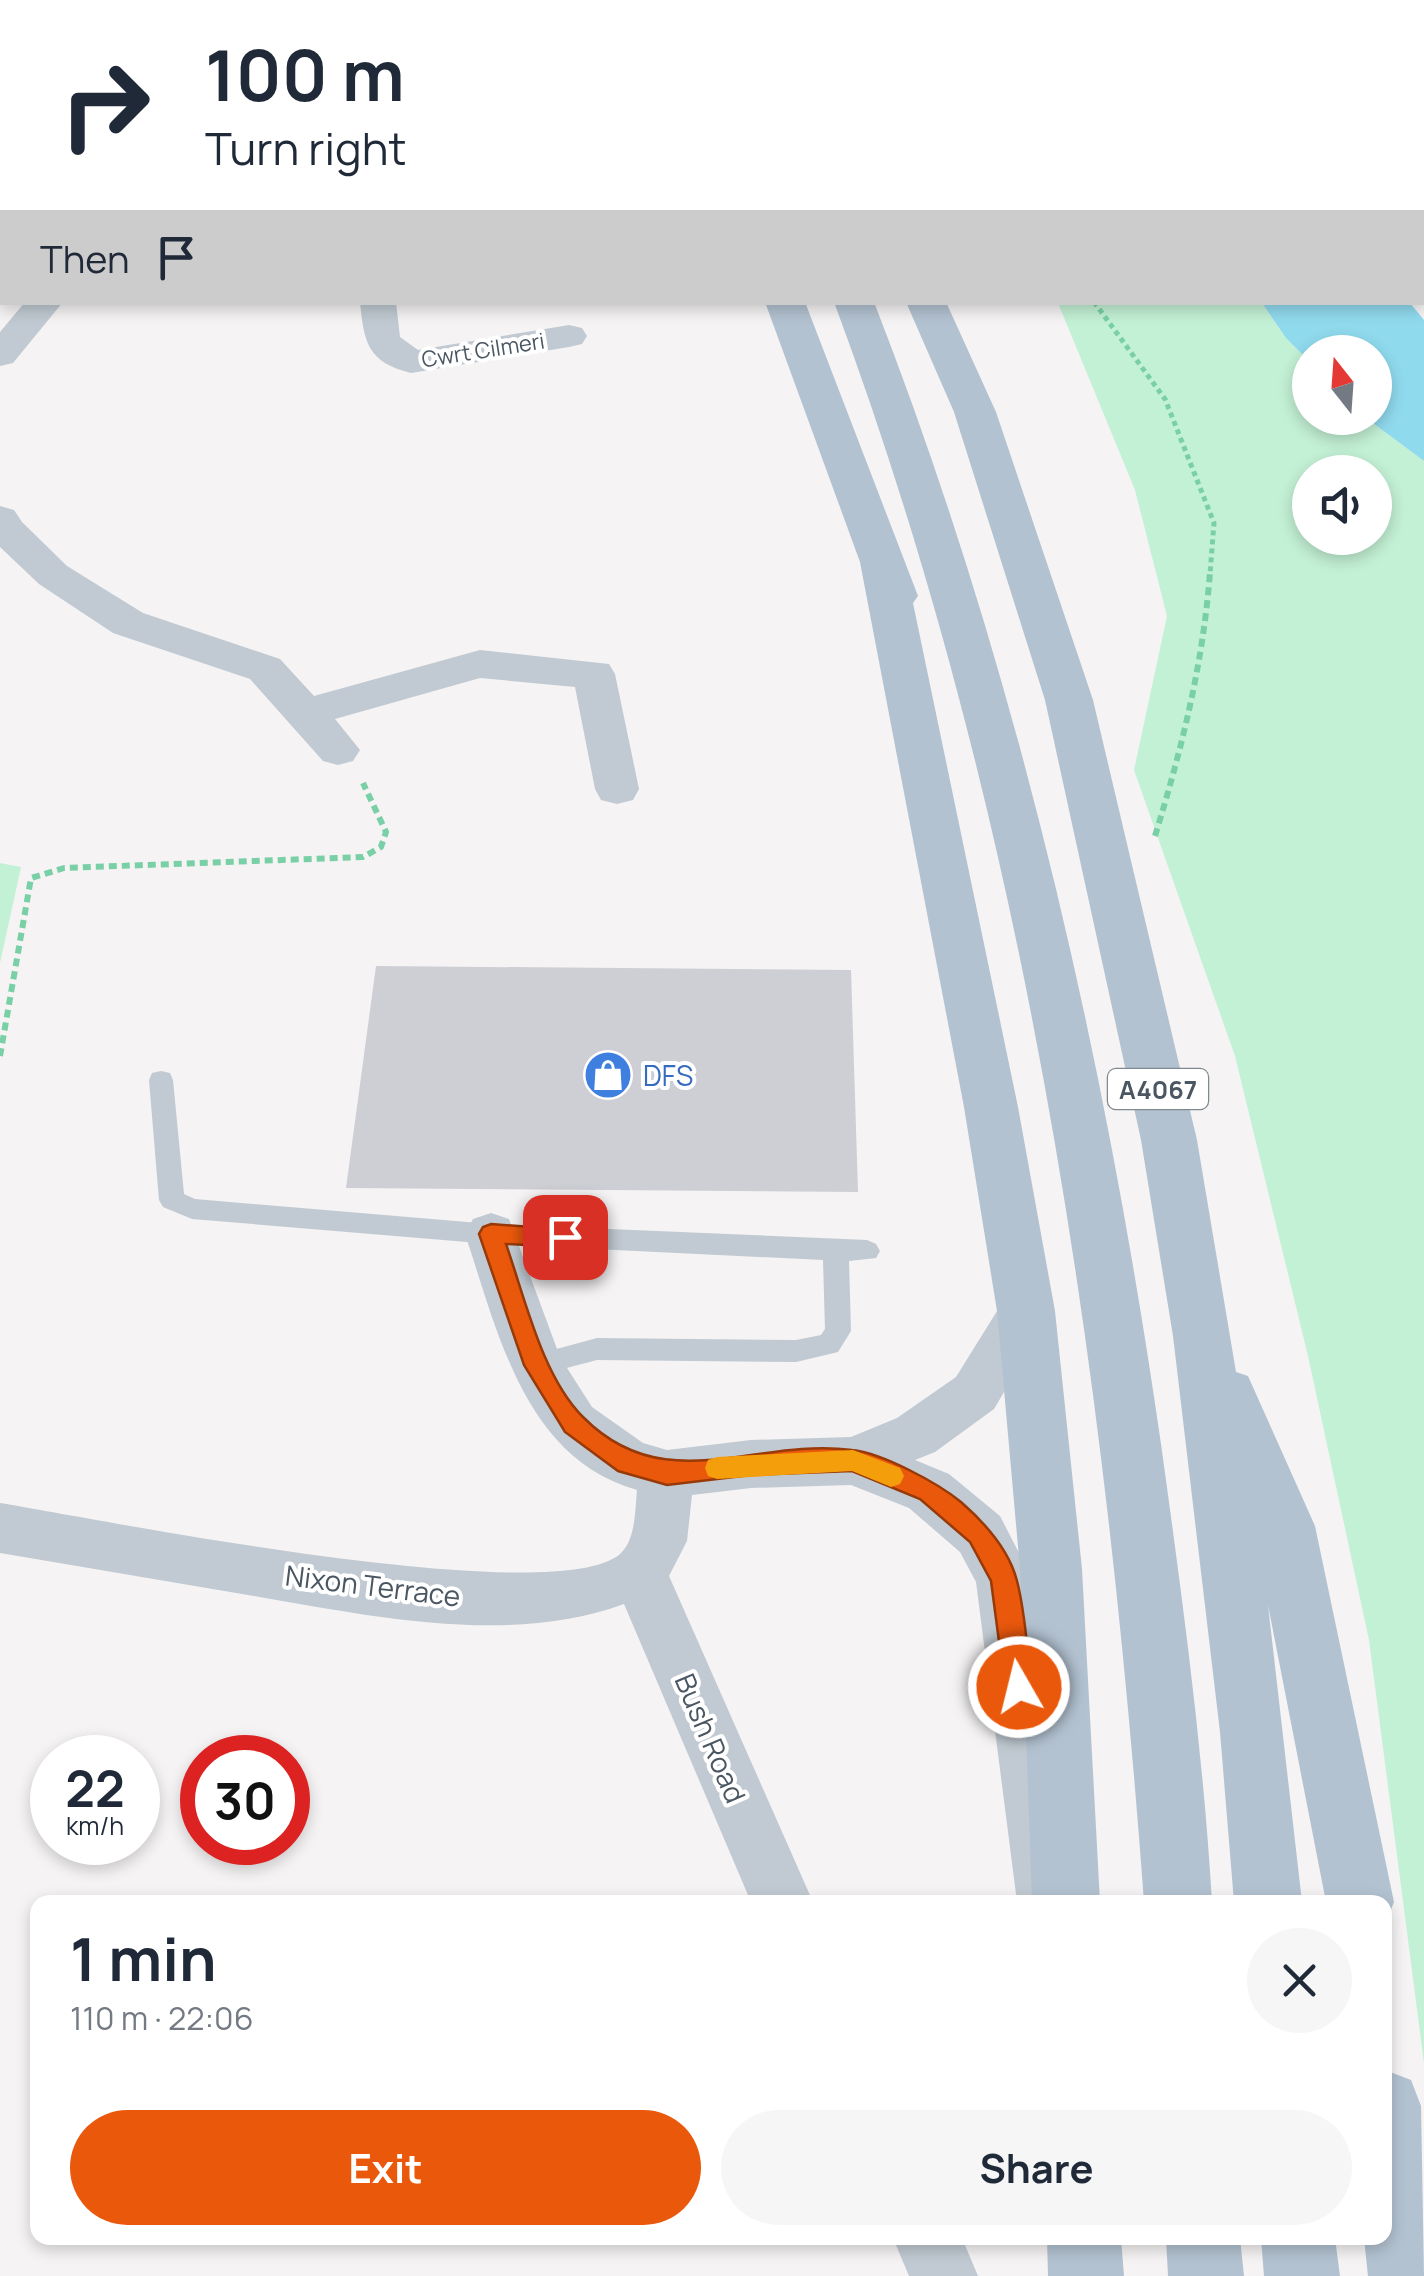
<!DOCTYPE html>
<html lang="en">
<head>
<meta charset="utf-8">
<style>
  :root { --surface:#fff; --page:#f6f6f7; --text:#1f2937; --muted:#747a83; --accent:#ea580c }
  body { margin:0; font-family:Manrope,sans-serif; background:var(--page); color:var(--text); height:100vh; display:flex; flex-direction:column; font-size:38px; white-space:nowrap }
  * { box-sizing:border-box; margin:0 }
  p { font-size:32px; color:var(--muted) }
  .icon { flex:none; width:55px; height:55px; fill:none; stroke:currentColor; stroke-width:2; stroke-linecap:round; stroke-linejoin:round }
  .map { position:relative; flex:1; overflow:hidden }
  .side { position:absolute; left:30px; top:1895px; width:1362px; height:350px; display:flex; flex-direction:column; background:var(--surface); border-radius:20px; box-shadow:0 5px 15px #0003 }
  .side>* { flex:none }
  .guide { position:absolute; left:0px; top:0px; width:1425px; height:305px; box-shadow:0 5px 15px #0003; background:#fff; color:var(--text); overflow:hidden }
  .needle { width:65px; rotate:343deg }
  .buttons { position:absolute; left:1292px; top:335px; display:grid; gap:20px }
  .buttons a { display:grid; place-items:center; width:100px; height:100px; border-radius:50%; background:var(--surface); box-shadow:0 5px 15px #0003; font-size:50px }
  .speed { position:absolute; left:30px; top:1735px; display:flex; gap:20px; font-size:50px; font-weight:700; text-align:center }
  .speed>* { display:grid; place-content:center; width:130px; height:130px; border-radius:50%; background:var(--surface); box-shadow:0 5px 15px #0003; line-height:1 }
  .speed small { font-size:25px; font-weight:400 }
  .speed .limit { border:15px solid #d22; background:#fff; color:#111 }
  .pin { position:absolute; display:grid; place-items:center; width:85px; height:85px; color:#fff; margin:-42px; border-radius:20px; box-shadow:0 5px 15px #0006 }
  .me { position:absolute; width:110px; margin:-55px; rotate:352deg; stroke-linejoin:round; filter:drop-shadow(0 0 8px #0008) }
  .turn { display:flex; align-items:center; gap:35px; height:210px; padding:0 40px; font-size:45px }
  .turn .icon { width:130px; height:130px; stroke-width:2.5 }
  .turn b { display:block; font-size:70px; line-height:85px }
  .then { display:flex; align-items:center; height:95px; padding:0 40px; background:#0003; gap:20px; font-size:38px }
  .round { display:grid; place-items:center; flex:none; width:105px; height:105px; border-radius:52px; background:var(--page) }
  .summary { display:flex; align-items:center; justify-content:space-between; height:170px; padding:0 40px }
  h1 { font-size:60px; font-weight:700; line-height:75px }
  .button { display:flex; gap:20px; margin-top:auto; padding:20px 40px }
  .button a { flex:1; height:115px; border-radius:60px; background:var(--accent); color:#fff; font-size:40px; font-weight:700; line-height:115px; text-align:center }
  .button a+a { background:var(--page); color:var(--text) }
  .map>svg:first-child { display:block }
  .green { fill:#c3f1d5; fill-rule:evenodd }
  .water { fill:#90daee }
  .building { fill:#cdcfd5 }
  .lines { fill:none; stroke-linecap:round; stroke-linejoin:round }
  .path-far1 { stroke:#7ad0a6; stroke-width:5; stroke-dasharray:5 4; stroke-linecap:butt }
  .path { stroke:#7ad0a6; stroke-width:6; stroke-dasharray:8 5; stroke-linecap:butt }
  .lane { fill:#c1cad2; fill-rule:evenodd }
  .street { fill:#c1cad2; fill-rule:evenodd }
  .primary { fill:#b3c2d1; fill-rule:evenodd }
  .route { fill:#ea580c; stroke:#983908; stroke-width:2.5 }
  .slow { fill:#f59e0b }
  .labels { text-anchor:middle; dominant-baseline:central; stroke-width:8; stroke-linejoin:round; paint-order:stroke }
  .far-street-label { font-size:22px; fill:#4a5661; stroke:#fff }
  .shield { fill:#fff; stroke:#808990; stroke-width:2.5 }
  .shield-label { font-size:25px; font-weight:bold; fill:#4a5661 }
  .shop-label { font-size:28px; fill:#366cbe; stroke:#fff; text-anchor:start }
  .street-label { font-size:28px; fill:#4a5661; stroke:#fff }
</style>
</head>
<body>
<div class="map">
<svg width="1424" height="2276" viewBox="0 0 1424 2276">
  <rect width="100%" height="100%" fill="#f5f3f3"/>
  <path class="green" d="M914,0H1292L913,2Z
    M1058,303H1262L1286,338L1310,362V418H1366L1424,461V2063L1369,1640L1308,1356L1235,1056L1134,770L1167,616L1135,490ZM1310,472H1375V538H1310Z
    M0,863L21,867L0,963Z"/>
  <path class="water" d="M1262,303H1410L1424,320V461L1366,418H1375V352H1310V362L1286,338Z"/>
  <path class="building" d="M376,966L851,970L858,1192L346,1188Z"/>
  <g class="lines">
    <path class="path-far1" d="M31,2L35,0
      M909,2L913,0
      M1094,302L1165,399L1214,523L1210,574"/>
    <path class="path" d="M1155,836C1182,748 1203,664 1210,572
      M0,1056L31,878L64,868L363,857L381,847L386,832L363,783"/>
    <path class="lane" d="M161,1071L170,1073L173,1080L184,1194L195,1199L491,1224L867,1240L876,1244L880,1251L876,1258L849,1261L851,1331L838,1352L796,1362L597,1360L536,1376L527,1373L523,1365L527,1357L597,1338L796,1340L821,1335L825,1329L823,1260L491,1244L192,1219L163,1207L159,1200L149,1080L152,1073Z"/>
    <path class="street" d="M25,302H63L13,363L0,366V332Z
      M360,302H396L400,337L418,350L569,325L582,328L587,336L582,344L569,347L411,373C367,362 364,342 360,302Z
      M0,506L14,510L22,522L67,566L143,613L280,659L314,696L480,650L609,664L615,674L639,789L633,800L617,804L601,800L595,789L575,687L480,678L335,719L360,750L353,761L338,765L323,761L250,679L113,633L39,584L0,547Z
      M491,1213L509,1219L560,1357L592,1407L643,1443L667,1450L751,1440L851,1437L897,1418L956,1377L1007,1295L1026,1289L1045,1295L1052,1311L994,1409L935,1452L915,1460L949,1474L1000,1516L1033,1580L1079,1902H1017L976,1582L960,1552L909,1508L851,1485L751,1488L692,1495L687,1541L669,1576L813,1902H751L624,1604C508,1647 367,1615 248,1595C165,1581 83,1567 0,1553V1503C104,1520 547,1610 619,1555C636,1541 635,1510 637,1490C524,1458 498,1332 465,1234L473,1219Z
      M893,2238H962L978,2276H909Z"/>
    <path class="primary" d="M628,0H662L663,2H629Z
      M684,0H718L719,2H685Z
      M750,0H785L786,2H751Z
      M824,0H858L859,2H825Z
      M765,302H805L918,596L913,603L1018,1107L1055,1311L1082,1569L1100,1902H1032L1020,1569L997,1311L964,1107L860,562Z
      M834,302H874C1017,669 1105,1055 1161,1444C1182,1596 1203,1749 1212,1902H1144C1104,1359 1025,815 834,302Z
      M906,302H946L996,412L1093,700L1197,1140L1236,1372L1248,1376L1315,1526L1394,1902L1385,1924V1902H1326L1268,1605L1302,1902H1234L1220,1732L1173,1336L1141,1140L1045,700L954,412Z
      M1385,2070L1411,2080L1421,2106L1424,2276H1368L1364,2238H1385Z
      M1047,2238H1121L1124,2276H1048Z
      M1166,2238H1240L1244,2276H1168Z
      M1261,2238H1335L1340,2276H1264Z"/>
  </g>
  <path class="route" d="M491,1224L573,1230L576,1237L573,1244L565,1247L506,1244C525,1298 542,1376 583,1417C665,1500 754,1437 852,1450C882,1453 938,1483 961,1502C985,1523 1009,1549 1017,1581C1026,1615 1027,1653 1032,1687L1028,1696L1019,1700L1009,1696L1005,1687L991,1581L970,1542L920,1499L852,1471L751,1475L667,1485L618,1471L565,1432L524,1365L479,1234L483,1227Z"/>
  <path class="slow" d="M853,1450L900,1468L904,1476L900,1484L891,1487L852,1471L717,1479L708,1476L705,1468L708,1460L717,1457Z"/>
  <defs>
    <g id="shop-disc" transform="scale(2.5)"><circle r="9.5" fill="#3f7fe0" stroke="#fff"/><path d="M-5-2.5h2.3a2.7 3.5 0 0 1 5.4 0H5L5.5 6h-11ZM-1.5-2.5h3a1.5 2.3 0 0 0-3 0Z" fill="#fff"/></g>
  </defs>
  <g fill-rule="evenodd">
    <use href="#shop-disc" x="608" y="1075"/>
  </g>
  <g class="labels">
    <g class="far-street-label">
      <text transform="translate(483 350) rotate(-9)">Cwrt Cilmeri</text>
    </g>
    <rect class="shield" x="1108" y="1069" width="100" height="40" rx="8"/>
    <g class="shield-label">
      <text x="1158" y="1089">A4067</text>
    </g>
    <g class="shop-label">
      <text x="643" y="1075">DFS</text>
    </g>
    <g class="street-label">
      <text transform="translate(373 1585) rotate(7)">Nixon Terrace</text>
      <text transform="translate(711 1738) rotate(67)">Bush Road</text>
    </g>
  </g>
</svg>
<div class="buttons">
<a><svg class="needle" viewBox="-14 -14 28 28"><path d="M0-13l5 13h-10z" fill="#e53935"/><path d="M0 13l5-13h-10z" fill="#747a83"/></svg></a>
<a><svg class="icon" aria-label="sound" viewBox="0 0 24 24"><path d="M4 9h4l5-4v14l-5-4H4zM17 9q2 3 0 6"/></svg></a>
</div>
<div class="speed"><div>22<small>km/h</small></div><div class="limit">30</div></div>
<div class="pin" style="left:565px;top:1237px;background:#d93025"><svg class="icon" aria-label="arrive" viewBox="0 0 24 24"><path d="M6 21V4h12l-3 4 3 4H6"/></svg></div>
<svg class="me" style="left:1019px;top:1687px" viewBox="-20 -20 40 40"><circle r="17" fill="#ea580c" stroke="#fff" stroke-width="3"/><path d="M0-11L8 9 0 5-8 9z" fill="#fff"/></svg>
<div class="guide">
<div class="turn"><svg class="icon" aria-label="right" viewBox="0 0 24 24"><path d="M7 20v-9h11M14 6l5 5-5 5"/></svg><div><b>100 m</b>Turn right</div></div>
<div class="then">Then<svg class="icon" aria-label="arrive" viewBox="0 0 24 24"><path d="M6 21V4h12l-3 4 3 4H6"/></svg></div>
</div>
<section class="side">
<div class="summary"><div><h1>1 min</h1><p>110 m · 22:06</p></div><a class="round"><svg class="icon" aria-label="close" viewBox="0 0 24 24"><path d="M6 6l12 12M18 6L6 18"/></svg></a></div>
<div class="button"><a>Exit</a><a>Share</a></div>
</section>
</div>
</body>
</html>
